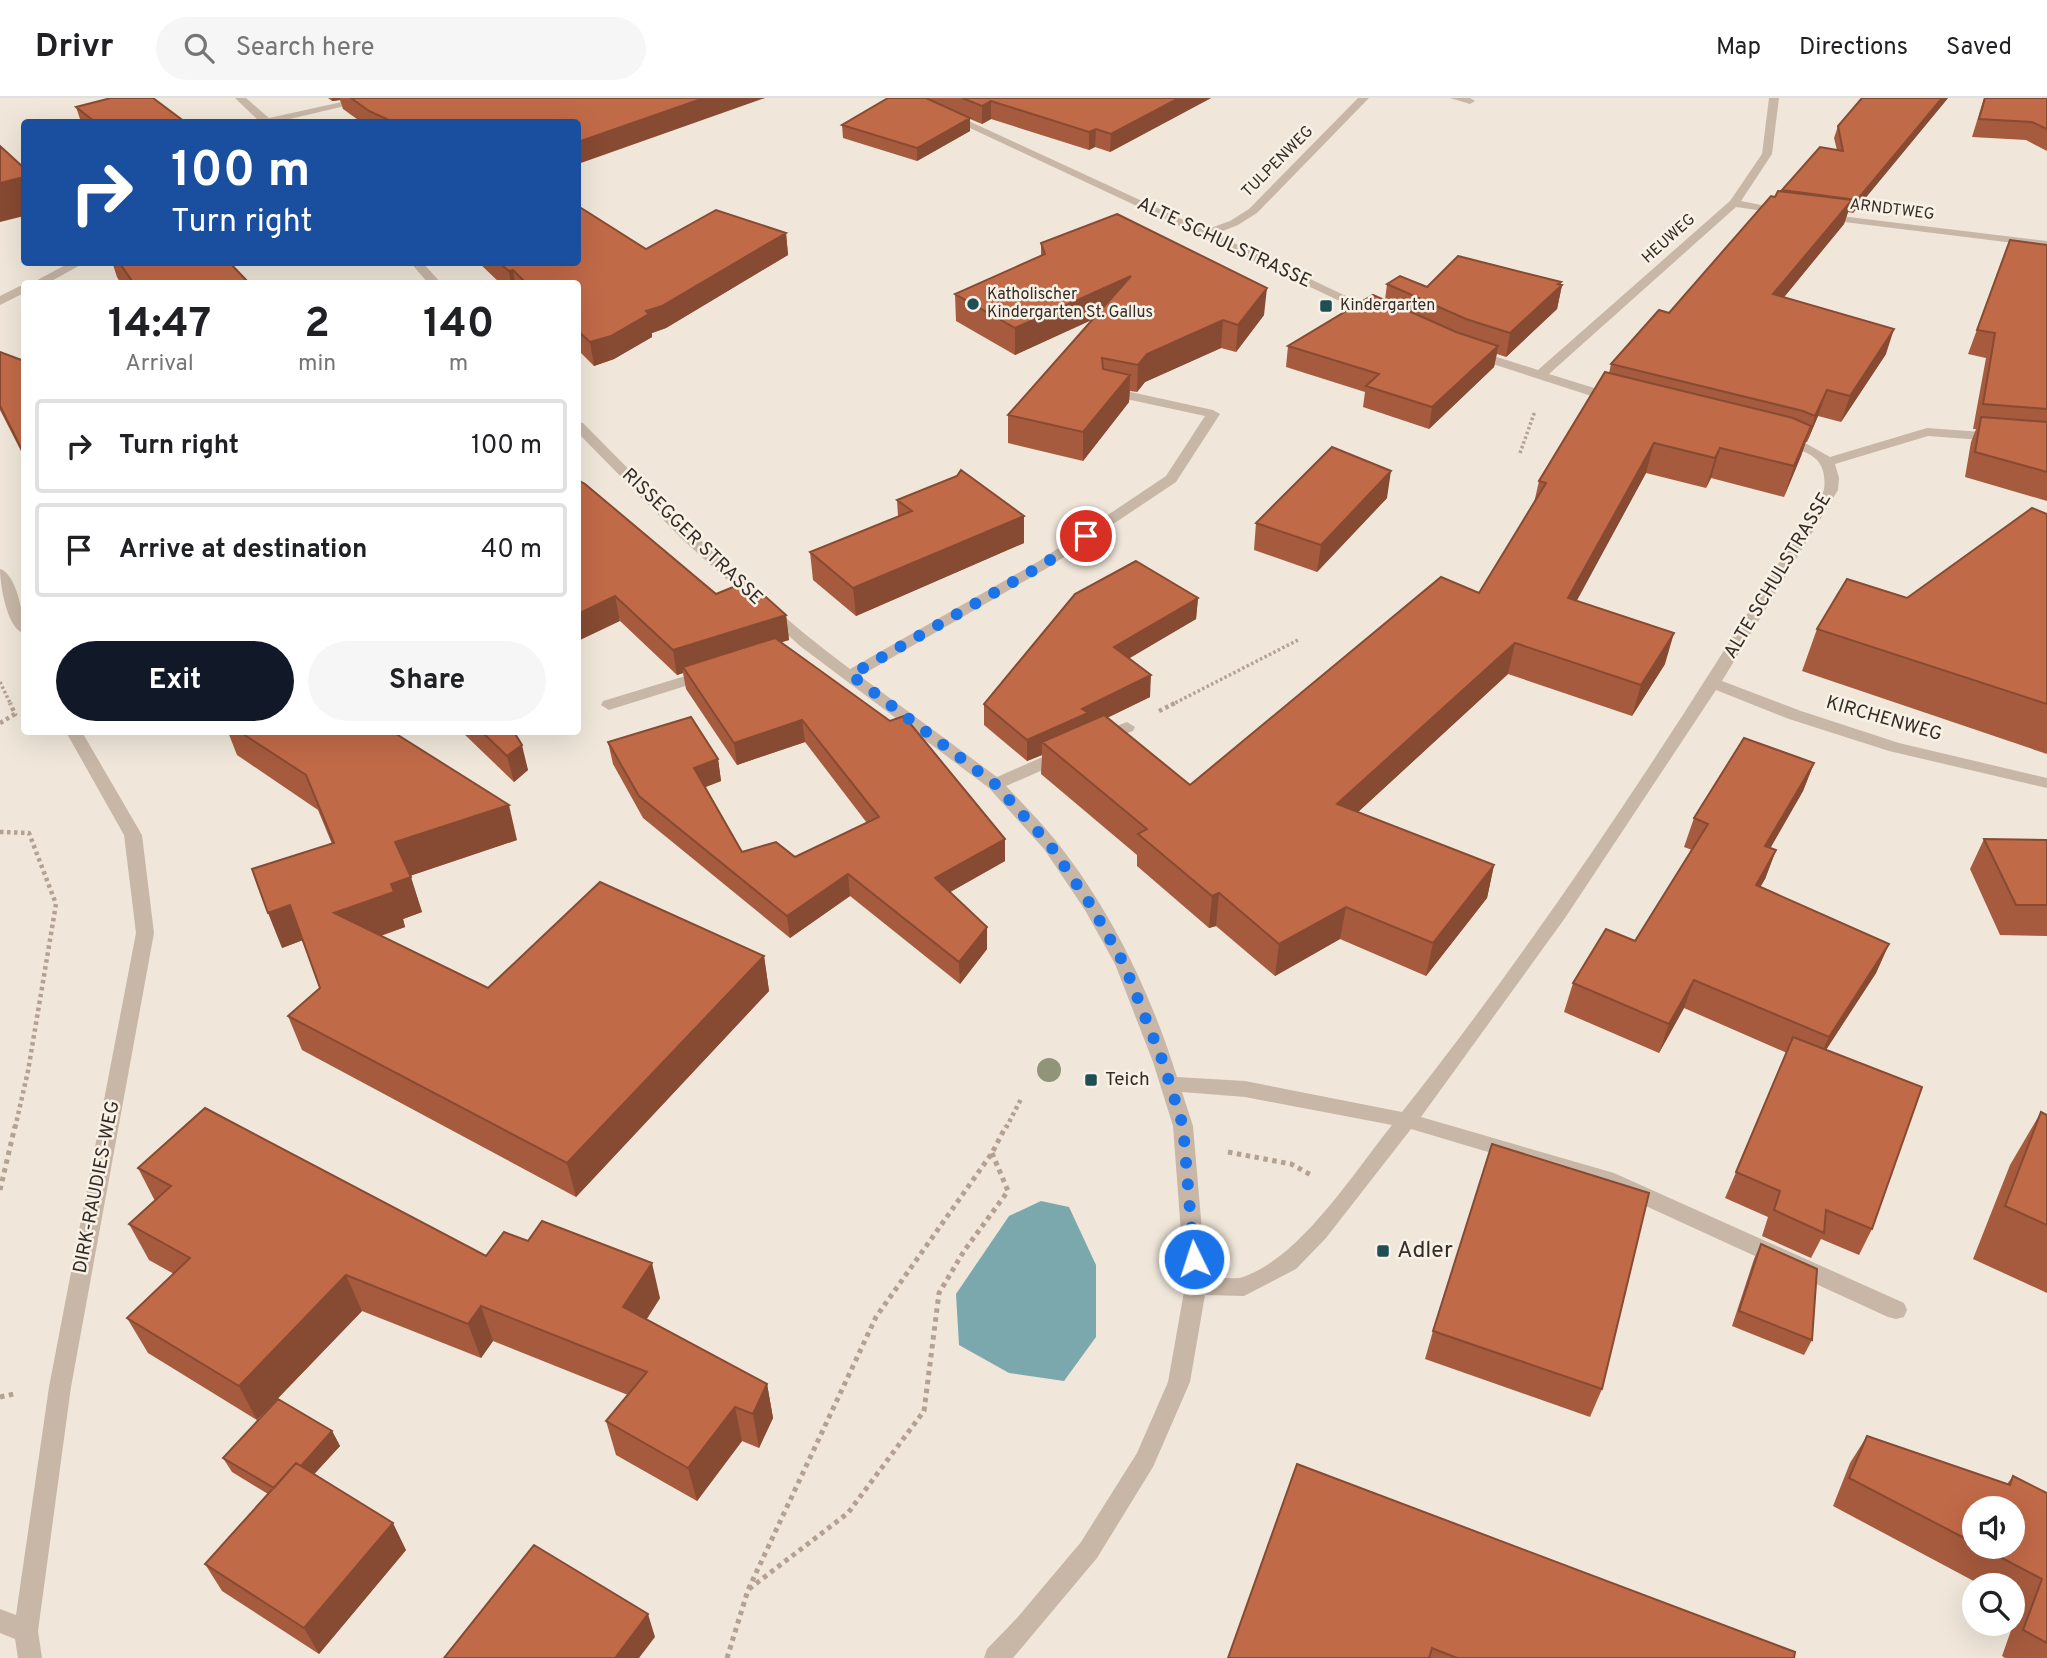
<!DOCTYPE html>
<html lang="en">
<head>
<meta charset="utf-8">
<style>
  :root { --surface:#fff; --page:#f6f6f6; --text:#202124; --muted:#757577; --line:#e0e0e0; --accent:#111827 }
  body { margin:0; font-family:Overpass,sans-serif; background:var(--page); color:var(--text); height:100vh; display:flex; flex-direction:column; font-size:26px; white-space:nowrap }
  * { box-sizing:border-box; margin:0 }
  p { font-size:23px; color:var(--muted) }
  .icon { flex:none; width:38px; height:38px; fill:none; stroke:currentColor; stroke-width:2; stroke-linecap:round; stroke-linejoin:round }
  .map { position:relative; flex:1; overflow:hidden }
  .side { position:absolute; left:21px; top:182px; width:560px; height:455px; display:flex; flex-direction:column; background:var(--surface); border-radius:7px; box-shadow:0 7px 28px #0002 }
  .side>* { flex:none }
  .hud { position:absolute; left:21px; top:21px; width:560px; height:147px; border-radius:7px; box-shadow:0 7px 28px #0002; background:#1a4fa0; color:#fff; overflow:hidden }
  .fabs { position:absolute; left:1962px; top:1398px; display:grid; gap:14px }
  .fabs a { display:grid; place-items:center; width:63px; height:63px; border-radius:50%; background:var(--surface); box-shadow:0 7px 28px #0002; font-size:35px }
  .pin { position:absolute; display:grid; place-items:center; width:60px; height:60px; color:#fff; margin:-30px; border:4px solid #fff; border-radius:50%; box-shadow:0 2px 7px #0007 }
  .me { position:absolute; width:77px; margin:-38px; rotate:356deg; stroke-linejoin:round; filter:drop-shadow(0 0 5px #0008) }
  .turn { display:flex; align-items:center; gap:24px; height:147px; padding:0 35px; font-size:32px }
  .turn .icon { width:91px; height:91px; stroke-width:2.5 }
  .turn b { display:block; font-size:49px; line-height:60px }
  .eta { display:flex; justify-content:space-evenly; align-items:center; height:119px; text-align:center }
  .eta b { font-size:42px; font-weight:700; line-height:49px }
  .cta { display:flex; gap:14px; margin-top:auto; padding:14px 35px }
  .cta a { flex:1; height:80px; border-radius:42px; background:var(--accent); color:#fff; font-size:28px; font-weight:700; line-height:80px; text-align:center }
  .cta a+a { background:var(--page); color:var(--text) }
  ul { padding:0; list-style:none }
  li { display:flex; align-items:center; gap:21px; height:94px; margin:0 14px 10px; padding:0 21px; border:4px solid var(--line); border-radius:7px }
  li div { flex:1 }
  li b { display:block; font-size:26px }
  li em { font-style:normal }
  header { display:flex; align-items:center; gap:42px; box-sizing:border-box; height:98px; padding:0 35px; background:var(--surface); border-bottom:2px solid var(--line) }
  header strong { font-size:33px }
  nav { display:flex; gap:38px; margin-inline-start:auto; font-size:24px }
  .search { width:490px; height:63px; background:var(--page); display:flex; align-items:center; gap:18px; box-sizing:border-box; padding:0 24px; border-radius:38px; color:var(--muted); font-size:26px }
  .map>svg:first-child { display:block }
  .water { fill:#7ba8ac }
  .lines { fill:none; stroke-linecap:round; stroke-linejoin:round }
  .path-far2 { stroke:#b4a191; stroke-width:3.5; stroke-dasharray:2.5 2.5; stroke-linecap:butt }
  .path-far1 { stroke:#b4a191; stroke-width:4.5; stroke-dasharray:3.5 3.5; stroke-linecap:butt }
  .path { stroke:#b4a191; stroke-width:5; stroke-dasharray:4.5 4.5; stroke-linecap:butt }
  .minor { fill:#c8b7a7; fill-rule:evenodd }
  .tree { fill:#90957a }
  .wall { fill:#a65b3e; fill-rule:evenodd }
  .shaded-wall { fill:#874a32 }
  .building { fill:#c16a48; stroke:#874a32; stroke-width:2 }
  .route { stroke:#1a73e8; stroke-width:12; stroke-dasharray:0 21.6 }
  .poi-dot { fill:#1f4e54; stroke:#f8f1e6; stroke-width:2.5 }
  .labels { text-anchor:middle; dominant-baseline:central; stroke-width:5; stroke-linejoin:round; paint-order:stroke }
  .far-street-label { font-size:16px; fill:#352c27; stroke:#f8f1e6 }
  .far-poi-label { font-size:16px; fill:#352c27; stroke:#f8f1e6; text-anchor:start }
  .street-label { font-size:19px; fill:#352c27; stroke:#f8f1e6 }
  .poi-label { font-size:19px; fill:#352c27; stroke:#f8f1e6; text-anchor:start }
  .near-poi-label { font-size:23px; fill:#352c27; stroke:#f8f1e6; text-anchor:start }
</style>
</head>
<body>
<header>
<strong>Drivr</strong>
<div class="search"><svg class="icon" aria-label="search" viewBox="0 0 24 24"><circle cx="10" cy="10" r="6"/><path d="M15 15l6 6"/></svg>Search here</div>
<nav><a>Map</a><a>Directions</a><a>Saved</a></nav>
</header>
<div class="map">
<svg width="2047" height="1560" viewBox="0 0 2047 1560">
  <rect width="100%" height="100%" fill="#f0e7da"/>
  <path class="water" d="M1041,1103L1069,1109L1096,1167V1239L1064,1283L1009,1275L959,1247L956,1196L1009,1118Z"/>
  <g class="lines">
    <path class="path-far2" d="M1520,355L1535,313
      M0,584L11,607
      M1171,607L1298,542"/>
    <path class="path-far1" d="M1159,613L1175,605
      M0,625L15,616L10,605
      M0,734L29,735L56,806L28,973L15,1030
      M1006,1030L1021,1001"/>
    <path class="path" d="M1228,1054L1291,1066L1313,1078
      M0,1092L15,1028
      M0,1299L14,1296
      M749,1491L848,1415L924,1313L939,1195L964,1153L1008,1093L992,1055
      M727,1560L748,1492L876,1219L992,1055L1006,1028"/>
    <path class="minor" d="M235,0H246L269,20L360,0H379L277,24H260Z
      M906,0H919L1205,132L1230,123L1249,111L1358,0H1369L1257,115L1238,127L1215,136L1384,216L1374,219Z
      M1450,0H1470L1475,3L1470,6Z
      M1769,0H1779L1772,56L1741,103L1786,112V116L1736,109L1549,276L1620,298V304H1610L1471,259V253L1475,252L1538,272L1730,103L1762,56Z
      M1824,116L2047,143V149L1820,121L1818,119Z
      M71,164H86L46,186H30Z
      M410,164H422L442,186H429Z
      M20,188H24V195L0,207V198Z
      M1108,289L1213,312L1220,316L1176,384L1049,469L860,578L997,679L1056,653H1068L1070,657L1068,661L1006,688C1023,706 1041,724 1056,743C1111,812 1151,895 1177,979L1245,983L1402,1014C1558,817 1693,605 1824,392C1828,357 1806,353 1777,346V340L1807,346L1830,359L1927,330L1996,335L2003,339L1996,343L1928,338L1835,366L1839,380L1838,392L1722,583L1801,613L1899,645L2047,680V690L1889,653L1789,621L1716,592L1565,820L1421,1019L1614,1075L1904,1205L1907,1212L1904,1219L1896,1221L1888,1219L1602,1088L1411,1031L1326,1140L1296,1171L1244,1198L1205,1197L1190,1284L1153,1369L1097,1460L1013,1560H984L987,1551L1017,1520L1081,1444L1137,1355L1168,1284L1185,1188L1173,1028L1153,964L1115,866L1085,812L1044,751L989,690L800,548L682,441L578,335V324L583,325C668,411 753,499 850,571L1039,463L1166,378L1205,318L1103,296V290ZM1182,994L1245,999L1392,1027C1354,1074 1301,1159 1243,1179C1233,1182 1217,1179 1206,1179L1193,1028Z
      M0,471C17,476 24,519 24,535C7,532 0,486 0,471Z
      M705,572L713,577L711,580L609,612L601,607L603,603Z
      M1127,624L1135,629L1133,633L1101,645L1093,640L1095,636Z
      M66,634H82L142,737L154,835L71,1289L38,1533L42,1560H18L15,1541L0,1535V1511L16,1517L49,1289L136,835L124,737Z"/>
  </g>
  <circle class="tree" cx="1049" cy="972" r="12"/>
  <path class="wall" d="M328,0H765L578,24H361L343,11L340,2L332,3Z
    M888,0H1211L1110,54L1095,49L1089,52L991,21L982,26L970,21V33L917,63L843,40L842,27Z
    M1862,0H1948L1853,115L1848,114L1844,126L1784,199L1886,256L1841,324L1818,318L1807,344H1806L1801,358L1784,399L1711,380L1706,390L1646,375L1576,503L1665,566L1632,618L1508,576L1358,714L1494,767L1487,800L1426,878L1340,841L1275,878L1216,828L1209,830L1137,768V757L1041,676L1042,657L1027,663L984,627V606L1198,500L1196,521L1129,560L1150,599L1107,620L1190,687L1479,495L1534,405L1539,383L1609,275L1611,266L1669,215L1775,99L1837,52L1834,40L1838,28Z
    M1984,0H2047V53L2026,42L1972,39Z
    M76,9L185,24H81Z
    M786,135L788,157L666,230L652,235V239L614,261L594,268L578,252V186H501L478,164H578L646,151Z
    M2010,142L2047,147V403L1965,379L1971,344L1976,331H1973L1986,260L1968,256Z
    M1041,145L1264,217L1236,254L1221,250L1145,284L1137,294L1130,293L1129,304L1083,363L1008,345V317L1092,222L1015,257L956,223L955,196L1041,158Z
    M112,164H229L250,186H121L117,179Z
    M1561,184L1560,187H1562L1557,211L1506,259L1497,256L1494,269L1429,331L1363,309L1365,294L1286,269L1288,248L1385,202L1387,186L1427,189Z
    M0,254L24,263V359L0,312Z
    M578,382L716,496L786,517L789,542L781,544L1005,763L950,794L987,829V851L960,886L850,798L790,840L643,720L613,666L608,644L718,661L721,683L705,689L742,754L795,759L867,725L805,644L737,667L686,591L683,575L677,577L620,523Z
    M1387,400L1317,474L1254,452L1256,425Z
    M897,402L1024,418V445L856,518L813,482L810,454L898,418Z
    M2047,416V656L1802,573L1817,531L1907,500Z
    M228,634H393L517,742L410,778L422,814L403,821L405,829L381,838L488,890L764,858L769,893L576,1099L302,952L288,918L320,890L303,842L282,850L332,746L318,712L237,657Z
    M462,634H514L528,672L514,684Z
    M1814,665L1803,693L1770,750L1776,752L1765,781L1760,789L1889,846L1876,875L1826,952L1872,1131L1859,1157L1821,1141L1811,1160L1762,1138L1768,1119L1725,1100L1787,955L1684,910L1659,955L1564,914L1573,885L1635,843L1692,752L1684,749L1694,720Z
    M1984,741L2047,742V838L2000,837L1970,771Z
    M2041,1014L2047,1017V1195L1973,1161L2010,1067Z
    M138,1070L486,1158L660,1200L647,1221L767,1286L773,1320L759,1350L742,1343L697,1403L616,1357L606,1323L628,1297L493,1243L481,1260L362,1213L257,1322L148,1255L127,1220L174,1176L149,1162L129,1126L155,1103Z
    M1761,1146L1812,1242L1804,1257L1732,1228L1754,1161Z
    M1433,1233L1602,1291L1590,1319L1425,1261Z
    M332,1333L340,1348L314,1376L406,1452L319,1556L222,1493L205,1466L268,1396L232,1374L223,1360Z
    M1867,1338L2007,1386L2013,1378L2047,1395V1560H2005L2002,1558L2020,1507L2012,1503V1488H1983L1833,1408L1850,1365ZM1974,1410L2012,1449H1974Z
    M1297,1366L1794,1560H1228Z"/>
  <path class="shaded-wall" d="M332,0H340V2L332,3Z
    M704,0H765L578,66V44Z
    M1179,0H1211L1110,54L1111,36Z
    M1942,0H1948L1853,115L1857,102Z
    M991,3V21L982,26V8Z
    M970,20V33L917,63V50Z
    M1096,31L1095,49L1089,52V34Z
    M24,79V118L0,124V85Z
    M1852,102L1844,126L1766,221L1773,196Z
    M786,135L788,157L666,230L652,235V239L614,261L594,268L590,244Z
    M513,172L515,186H511L509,173Z
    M1131,178L1130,204L1015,257V230Z
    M1561,184L1560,190L1562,187L1557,211L1506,259L1510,235Z
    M1267,190L1264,217L1236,254L1238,227Z
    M1223,222L1221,250L1145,284L1137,294L1138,267L1147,256Z
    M1894,231L1886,256L1841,324L1850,298Z
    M1498,248L1494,269L1429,331L1432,309Z
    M1130,277L1129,304L1083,363V334Z
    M1827,292L1818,318L1807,344L1815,318Z
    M1811,328L1801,358L1784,399L1794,368Z
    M1654,345L1646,375L1561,532L1568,500Z
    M1720,350L1711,380L1706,390L1715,360Z
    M1391,373L1387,400L1317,474L1321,447Z
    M1024,418V445L856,518L853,490Z
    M615,498L620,523L578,543V516Z
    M1198,500L1196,521L1113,570L1114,549Z
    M786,517L789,542L686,574L683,569V575L677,577L673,552Z
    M1674,535L1665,566L1632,618L1641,587Z
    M1515,545L1508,576L1332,738L1337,706Z
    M1151,577L1150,599L1088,629L1042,644V657L1027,663V642L1082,611Z
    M802,622L805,644L737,667L734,645Z
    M522,647L528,672L514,684L507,658Z
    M718,661L721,683L698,692L694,670Z
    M1814,665L1803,693L1755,777L1765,748Z
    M509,707L517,742L406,779L395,744Z
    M1005,741V763L936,802L935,780Z
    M1776,752L1765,781L1745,815L1756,787Z
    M1494,767L1487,800L1426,878L1433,845Z
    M848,776L850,798L790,840L787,818Z
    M411,779L422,814L403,821L405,829L347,849L334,815L391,786Z
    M1219,795L1216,828L1209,830L1212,798Z
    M290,807L303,842L282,850L268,815Z
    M1346,809L1340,841L1275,878L1279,846Z
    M987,829V851L960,886L959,864Z
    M1889,846L1876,875L1816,967L1829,939Z
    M764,858L769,893L576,1099L567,1065Z
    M1694,882L1684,910L1659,955L1669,926Z
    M652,1165L660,1200L632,1243L623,1209Z
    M346,1177L362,1213L257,1322L239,1288Z
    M481,1208L493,1243L481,1260L468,1226Z
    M767,1286L773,1320L759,1350L753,1316Z
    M735,1309L742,1343L697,1403L688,1370Z
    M332,1333L340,1348L286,1407L278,1393Z
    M393,1425L406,1452L319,1556L304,1530Z
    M648,1516L655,1539L639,1560H615Z"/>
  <path class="building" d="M111,0H153L185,24H95L76,9Z
    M351,0H704L578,44V24H393L369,13Z
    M888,0H926L970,20L917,50L842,27Z
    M962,0H1179L1111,36L1096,31L1089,34L991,3L982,8Z
    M1862,0H1942L1857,102L1782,92L1820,49L1843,53L1838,28Z
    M1985,0H2047V31L2032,24L1979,21Z
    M0,48L24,70V79L0,85Z
    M1778,93L1852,102L1773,196L1894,231L1850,298L1827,292L1815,318L1803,313L1611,266L1659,212L1669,215L1771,98L1775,99Z
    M578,108L646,151L716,112L786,135L662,208L646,213L649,216L611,238L590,244L578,233V186H527L513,172L509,173L498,164H578Z
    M1117,116L1267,190L1238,227L1223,222L1147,256L1138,267L1102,260L1103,271L1130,277L1083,334L1008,317L1131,178L1015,230L955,196L1045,156L1041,145Z
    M2010,142L2047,147V311L1983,306L1995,235L1977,232Z
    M1458,158L1561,184L1558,186L1562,187L1510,235L1466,221L1387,186L1400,178L1427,189Z
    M119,164H229L250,186H134Z
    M1373,197L1456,234L1498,248L1432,309L1366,288L1379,276L1288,248Z
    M0,254L24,263V356L0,308Z
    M1605,274L1793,320L1811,328L1794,368L1720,350L1715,360L1654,345L1568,500L1674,535L1641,587L1515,545L1337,706L1494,767L1433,845L1346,809L1279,846L1219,795L1212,798L1138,736L1147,731L1042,644L1104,617L1190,687L1441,479L1479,495L1546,385L1539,383Z
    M1981,319L2047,324V374L1975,354Z
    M1332,349L1391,373L1321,447L1256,425Z
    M961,372L1024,418L853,490L810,454L912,413L897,402L957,378Z
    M578,382L585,386L716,496L748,483L786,517L673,552L615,498L578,516Z
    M2032,410L2047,416V606L1817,531L1847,481L1907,500Z
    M1136,463L1198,500L1114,549L1151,577L1082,611L1088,615L1027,642L984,606L1075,496Z
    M775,540L890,623L904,618L1005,741L935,780L987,829L959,864L848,776L787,818L639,698L608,644L691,619L718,661L694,670L742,754L776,744L795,759L879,719L802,622L734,645L683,569Z
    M240,634H393L509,707L395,744L411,779L391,786L394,794L334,815L488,890L600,784L764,858L567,1065L288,918L320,890L290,807L268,815L252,771L334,745L306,677Z
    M482,634H514L522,647L507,658Z
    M1744,640L1814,665L1765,748L1776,752L1756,787L1889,846L1829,939L1694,882L1669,926L1573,885L1606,831L1635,843L1708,726L1694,720Z
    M1984,741L2047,742V807H2016Z
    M1793,939L1922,989L1872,1131L1826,1112L1824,1135L1774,1112L1780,1093L1736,1074Z
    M205,1010L486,1158L504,1134L528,1143L542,1123L652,1165L623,1209L767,1286L753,1316L735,1309L688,1370L606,1323L647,1274L481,1208L468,1226L346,1177L239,1288L127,1220L190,1160L129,1126L171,1088L138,1070Z
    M2041,1014L2047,1017V1127L2005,1108Z
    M1492,1046L1649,1095L1602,1291L1433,1233Z
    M1761,1146L1817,1171L1812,1242L1739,1213Z
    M278,1301L332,1333L301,1368L296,1365L274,1390L223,1360Z
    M1867,1338L2010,1387L2013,1378L2047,1395V1545L2023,1532L2042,1481L1981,1449H2012V1410H1974V1445L1849,1380Z
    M296,1365L393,1425L304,1530L205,1466Z
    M1297,1366L1795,1554L1794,1560H1457L1432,1550L1429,1560H1228Z
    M534,1447L648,1516L615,1560H444Z"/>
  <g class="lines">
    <path class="route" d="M1086,438L1044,466L851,577L995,686L1050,747L1092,809L1124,866L1163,964L1183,1028L1194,1161"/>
  </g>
  <g class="poi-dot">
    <circle cx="973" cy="206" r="7"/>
    <rect x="1319" y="201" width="14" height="14" rx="3.5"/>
    <rect x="1084" y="975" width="14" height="14" rx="3.5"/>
    <rect x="1376" y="1146" width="14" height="14" rx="3.5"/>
  </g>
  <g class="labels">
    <g class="far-street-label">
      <text transform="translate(1278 64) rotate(-45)">TULPENWEG</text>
      <text transform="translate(1892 112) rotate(7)">ARNDTWEG</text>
      <text transform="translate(1669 141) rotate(-42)">HEUWEG</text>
    </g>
    <g class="far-poi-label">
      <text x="987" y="197">Katholischer<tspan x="987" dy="18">Kindergarten St. Gallus</tspan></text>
      <text x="1340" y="208">Kindergarten</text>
    </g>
    <g class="street-label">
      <text transform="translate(1224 145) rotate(25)">ALTE SCHULSTRASSE</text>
      <text transform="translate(692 439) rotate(44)">RISSEGGER STRASSE</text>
      <text transform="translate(1778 478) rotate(-59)">ALTE SCHULSTRASSE</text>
      <text transform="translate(1884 621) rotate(16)">KIRCHENWEG</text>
      <text transform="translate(97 1089) rotate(-79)">DIRK-RAUDIES-WEG</text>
    </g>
    <g class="poi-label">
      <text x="1105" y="982">Teich</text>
    </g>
    <g class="near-poi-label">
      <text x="1397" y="1153">Adler</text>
    </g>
  </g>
</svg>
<div class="fabs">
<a><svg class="icon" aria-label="sound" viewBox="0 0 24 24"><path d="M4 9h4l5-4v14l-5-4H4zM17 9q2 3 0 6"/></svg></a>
<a><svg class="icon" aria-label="search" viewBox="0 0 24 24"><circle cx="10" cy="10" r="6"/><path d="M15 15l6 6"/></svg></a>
</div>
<div class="pin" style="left:1086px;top:438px;background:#d93025"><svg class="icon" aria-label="arrive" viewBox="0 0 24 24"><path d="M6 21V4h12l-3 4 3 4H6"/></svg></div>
<svg class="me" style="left:1194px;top:1161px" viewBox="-20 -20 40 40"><circle r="17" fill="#1a73e8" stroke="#fff" stroke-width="3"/><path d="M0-11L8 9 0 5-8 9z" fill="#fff"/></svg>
<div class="hud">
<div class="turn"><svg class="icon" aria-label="right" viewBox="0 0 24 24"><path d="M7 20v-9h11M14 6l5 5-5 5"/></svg><div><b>100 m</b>Turn right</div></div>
</div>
<section class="side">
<div class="eta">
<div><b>14:47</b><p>Arrival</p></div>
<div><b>2</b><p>min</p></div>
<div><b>140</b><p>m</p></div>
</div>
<ul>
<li><svg class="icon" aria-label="right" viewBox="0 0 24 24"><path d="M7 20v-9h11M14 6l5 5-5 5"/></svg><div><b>Turn right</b></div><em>100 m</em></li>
<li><svg class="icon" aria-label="arrive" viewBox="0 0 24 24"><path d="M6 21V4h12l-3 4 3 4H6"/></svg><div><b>Arrive at destination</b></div><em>40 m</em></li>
</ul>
<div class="cta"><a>Exit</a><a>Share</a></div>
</section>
</div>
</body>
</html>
